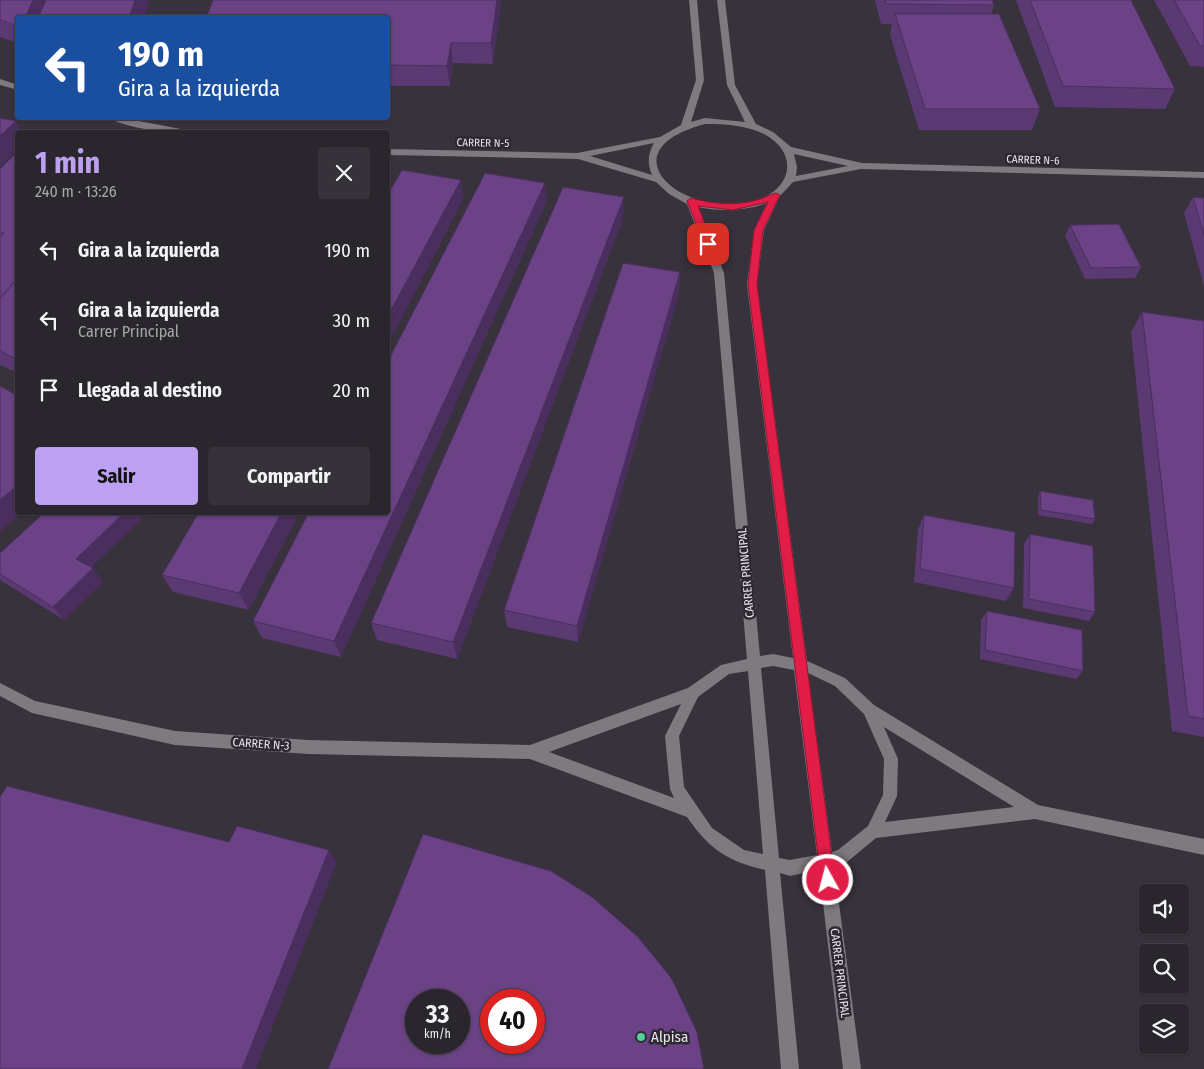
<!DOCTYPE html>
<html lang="es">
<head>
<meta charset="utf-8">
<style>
  :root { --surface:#2a262d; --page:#363239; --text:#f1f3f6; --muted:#a5a5aa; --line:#464349; --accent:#bca0f2 }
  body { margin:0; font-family:"Fira Sans Condensed",sans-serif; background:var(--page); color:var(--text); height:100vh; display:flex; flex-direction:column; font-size:19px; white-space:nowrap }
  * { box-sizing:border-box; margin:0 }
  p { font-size:16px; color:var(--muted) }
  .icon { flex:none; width:28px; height:28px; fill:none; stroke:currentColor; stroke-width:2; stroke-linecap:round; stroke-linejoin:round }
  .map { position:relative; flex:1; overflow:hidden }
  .side { position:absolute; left:15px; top:130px; width:375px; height:385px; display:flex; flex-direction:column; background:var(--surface); border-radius:5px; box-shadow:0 1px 4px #0004,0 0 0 1px var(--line) }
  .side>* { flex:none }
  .hud { position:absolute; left:15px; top:15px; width:375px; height:105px; border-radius:5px; box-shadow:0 1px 4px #0004,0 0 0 1px var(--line); background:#1a4fa0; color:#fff; overflow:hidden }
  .tools { position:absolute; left:1139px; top:884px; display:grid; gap:10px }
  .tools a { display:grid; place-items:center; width:50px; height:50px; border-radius:5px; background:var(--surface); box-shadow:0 1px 4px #0004,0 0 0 1px var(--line); font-size:25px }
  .speed { position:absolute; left:405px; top:989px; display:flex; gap:10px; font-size:25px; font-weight:700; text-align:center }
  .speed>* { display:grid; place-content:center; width:65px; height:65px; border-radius:50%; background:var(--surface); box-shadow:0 1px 4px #0004,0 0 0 1px var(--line); line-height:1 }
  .speed small { font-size:12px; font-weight:400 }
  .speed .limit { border:8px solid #d22; background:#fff; color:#111 }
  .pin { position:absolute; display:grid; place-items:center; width:42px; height:42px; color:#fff; margin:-21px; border-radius:10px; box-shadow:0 2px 8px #0006 }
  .me { position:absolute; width:55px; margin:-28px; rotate:353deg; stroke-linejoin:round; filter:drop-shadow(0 0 4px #0008) }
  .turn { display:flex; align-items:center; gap:18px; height:105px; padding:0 20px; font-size:22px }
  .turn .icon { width:65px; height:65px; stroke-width:2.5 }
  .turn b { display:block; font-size:35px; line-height:42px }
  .round { display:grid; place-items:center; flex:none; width:52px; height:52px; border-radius:5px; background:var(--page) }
  .overview { display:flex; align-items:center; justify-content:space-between; height:85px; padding:0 20px }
  h1 { font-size:30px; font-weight:700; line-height:38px; color:var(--accent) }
  .button { display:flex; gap:10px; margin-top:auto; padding:10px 20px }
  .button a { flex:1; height:58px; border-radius:5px; background:var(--accent); color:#111; font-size:20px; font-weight:700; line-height:58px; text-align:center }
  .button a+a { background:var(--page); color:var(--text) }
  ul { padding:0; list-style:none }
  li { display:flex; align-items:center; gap:15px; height:70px; padding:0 20px }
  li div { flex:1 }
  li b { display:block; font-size:19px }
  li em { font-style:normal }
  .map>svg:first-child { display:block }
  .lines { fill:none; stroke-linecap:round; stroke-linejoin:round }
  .minor { fill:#7e7b80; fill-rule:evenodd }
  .wall { fill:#5b3972 }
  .shaded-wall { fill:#4a2e5d }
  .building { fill:#6a4285; stroke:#4a2e5d; fill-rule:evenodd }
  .route { fill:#e11d48; stroke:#92132f }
  .poi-dot { fill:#51d397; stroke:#2d2832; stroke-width:2 }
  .labels { text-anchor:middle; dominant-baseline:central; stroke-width:5; stroke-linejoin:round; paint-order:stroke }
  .far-street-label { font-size:11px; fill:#e7e4ea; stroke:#2d2832 }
  .street-label { font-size:12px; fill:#e7e4ea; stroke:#2d2832 }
  .near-poi-label { font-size:15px; fill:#e7e4ea; stroke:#2d2832; text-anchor:start }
</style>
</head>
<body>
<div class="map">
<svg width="1204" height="1069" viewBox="0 0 1204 1069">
  <rect width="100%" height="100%" fill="#38323c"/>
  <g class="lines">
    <path class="minor" d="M689,0H697L704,80L691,122L705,118L745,122L727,85L717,0H725L735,85L756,124L773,132L791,147L862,163L1204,172V178L861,169L793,182L780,196L764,230L757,284L807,661L845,678L874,705L1038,805L1204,839V855L1035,819L876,838L847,862L834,866L861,1069H843L819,870L790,876L780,873L799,1069H781L765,870C727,861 709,849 687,817L530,759L308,754L175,745L32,713L0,696V683L35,701L175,731L308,740L530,745L688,688L721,665L747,659L714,273L687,204L669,194L656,182L578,159L388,155V149L577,153L660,137L681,125L696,80ZM705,124C725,124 746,125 764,134C798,152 794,188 757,200C684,222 602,151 705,124ZM654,143C648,154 647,163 652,175L590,156ZM794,154L848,166L796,176L797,167ZM767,203L754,230L747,284L793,658L773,654L760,656L724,273L698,207C720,212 746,211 767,203ZM773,666L794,670L817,855L790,860L779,858L761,668ZM748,671L763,854L744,850L712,828L684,787L679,736L698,697L729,674ZM808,673L835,686L864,714L884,759L883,795L868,826L838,850L832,852ZM681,704L665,736L670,789L674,798L549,752ZM884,727L1014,807L885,822L897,796L898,759Z
      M0,79L18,85V90L0,85Z
      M110,118H123L181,129L186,132C170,134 121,127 110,118Z"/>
  </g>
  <path class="wall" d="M0,0H149L144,18H18V43L0,37Z
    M875,0H992L994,5L991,14L1040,109L1032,130H919L890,35L892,24H881Z
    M1016,0H1131L1175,89L1165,109L1055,107Z
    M1154,0H1204V67L1190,66Z
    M501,2L493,64L453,63L450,86H388V18Z
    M18,151V373L0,365V169Z
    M545,183L546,203L341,657L262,638L253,621Z
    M1193,197L1204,198V286L1184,213Z
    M623,218L457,659L377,640L371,623Z
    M1070,225L1141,267L1135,278L1085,279L1065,236Z
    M680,272L679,293L578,642L507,627L504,610Z
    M1142,312L1204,321V737L1172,731L1131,332Z
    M1040,491L1095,519L1092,524L1038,515V496Z
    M199,512L249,610L173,592L162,575Z
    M924,515L1014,588L1006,601L914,582L918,529Z
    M1030,534L1095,612L1089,621L1023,608L1024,544Z
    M0,553L92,568L103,582L64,620L0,580Z
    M987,611L1083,671L1076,679L980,659L981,620Z"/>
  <path class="shaded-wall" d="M33,0H50L43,18H25Z
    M135,0H149L144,18H129Z
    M497,0H500L501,2L493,64L491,43Z
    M451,43L453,63L450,86L447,66Z
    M16,121L22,132H18V150L0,167V136Z
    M461,180L463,200L388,345V316Z
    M545,183L546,203L341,657L334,641Z
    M624,197L623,218L457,659L453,642Z
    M680,272L679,293L578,642L577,626Z
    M18,485V512H22L0,532V500Z
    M125,512H149L87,572L76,559Z
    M282,512H300L249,610L239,593Z
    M93,568L103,582L64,620L53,607Z
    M329,850L337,862L256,1069H242Z"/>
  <path class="building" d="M0,0H33L25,18H18V26L0,20Z
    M46,0H135L129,18H38Z
    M213,0H497L491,43H451L447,66L388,65V18H206Z
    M885,0H992L994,5L886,4Z
    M1030,0H1131L1175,89L1063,86Z
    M1174,0H1204V46H1200Z
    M895,14H999L1040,109H925Z
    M0,118L16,121L0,136Z
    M18,151V278L0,298V238L4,233L0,232V169Z
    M402,170L461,180L388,316V194Z
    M485,173L545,183L334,641L253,621L309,512H388V361Z
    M563,187L624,197L453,642L371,623Z
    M1193,197L1204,198V235Z
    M1119,224L1141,267L1091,268L1070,225Z
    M623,263L680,272L577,626L504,610Z
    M18,278V360L0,351V298Z
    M1142,312L1204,321V719L1188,716Z
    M0,386L18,396V485L0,500Z
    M1040,491L1093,500L1095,519L1041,510Z
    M45,512H125L76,559L93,568L53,607L0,574V553Z
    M199,512H282L239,593L162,575Z
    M924,515L1015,532L1014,588L920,569Z
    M1030,534L1093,546L1095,612L1029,599Z
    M987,611L1082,630L1083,671L985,650Z
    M7,786L229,842L237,826L329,850L242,1069H0V797Z
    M423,834L551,871L592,897L638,937L672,979L697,1032L704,1069H328ZM416,1000H459V1042H416ZM491,1000H534V1042H491Z"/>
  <path class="route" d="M776,193L780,195L763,230L757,284L835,880L833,884L828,887L823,884L821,880L748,284L754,230L768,202L733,210L698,206L713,244L708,247L704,244L687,201L691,198C713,204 735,206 757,200C764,198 769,195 776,193Z"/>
  <circle class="poi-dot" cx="641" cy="1037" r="5"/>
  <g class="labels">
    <g class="far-street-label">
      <text transform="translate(483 143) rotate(1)">CARRER N-5</text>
      <text transform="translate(1033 160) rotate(2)">CARRER N-6</text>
    </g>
    <g class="street-label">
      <text transform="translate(746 573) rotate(-95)">CARRER PRINCIPAL</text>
      <text transform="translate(261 744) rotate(4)">CARRER N-3</text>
      <text transform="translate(840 973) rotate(83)">CARRER PRINCIPAL</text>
    </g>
    <g class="near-poi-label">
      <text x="651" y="1037">Alpisa</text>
    </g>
  </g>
</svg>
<div class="tools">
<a><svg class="icon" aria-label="sound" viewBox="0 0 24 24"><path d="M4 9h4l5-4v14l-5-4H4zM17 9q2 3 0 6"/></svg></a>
<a><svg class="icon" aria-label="search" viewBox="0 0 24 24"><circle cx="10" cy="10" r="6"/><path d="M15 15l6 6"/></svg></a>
<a><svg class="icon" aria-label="layers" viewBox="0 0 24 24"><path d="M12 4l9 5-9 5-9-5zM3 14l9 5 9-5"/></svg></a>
</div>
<div class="speed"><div>33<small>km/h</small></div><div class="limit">40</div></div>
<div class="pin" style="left:708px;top:244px;background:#d93025"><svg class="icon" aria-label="arrive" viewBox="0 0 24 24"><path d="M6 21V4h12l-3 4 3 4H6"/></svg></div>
<svg class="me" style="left:828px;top:880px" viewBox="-20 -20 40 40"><circle r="17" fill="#e11d48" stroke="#fff" stroke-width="3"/><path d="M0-11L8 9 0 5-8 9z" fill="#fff"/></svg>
<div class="hud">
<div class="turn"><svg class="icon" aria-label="left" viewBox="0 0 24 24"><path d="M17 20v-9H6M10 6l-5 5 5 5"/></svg><div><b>190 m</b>Gira a la izquierda</div></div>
</div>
<section class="side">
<div class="overview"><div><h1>1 min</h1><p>240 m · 13:26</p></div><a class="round"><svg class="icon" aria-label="close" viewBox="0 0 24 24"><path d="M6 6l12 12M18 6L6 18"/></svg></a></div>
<ul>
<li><svg class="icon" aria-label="left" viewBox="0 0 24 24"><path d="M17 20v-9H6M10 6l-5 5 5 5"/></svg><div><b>Gira a la izquierda</b></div><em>190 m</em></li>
<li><svg class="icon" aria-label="left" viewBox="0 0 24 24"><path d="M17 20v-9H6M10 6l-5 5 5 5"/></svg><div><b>Gira a la izquierda</b><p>Carrer Principal</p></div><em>30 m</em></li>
<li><svg class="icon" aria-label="arrive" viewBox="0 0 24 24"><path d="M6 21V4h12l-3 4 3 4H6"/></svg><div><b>Llegada al destino</b></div><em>20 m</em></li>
</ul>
<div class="button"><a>Salir</a><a>Compartir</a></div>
</section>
</div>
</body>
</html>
